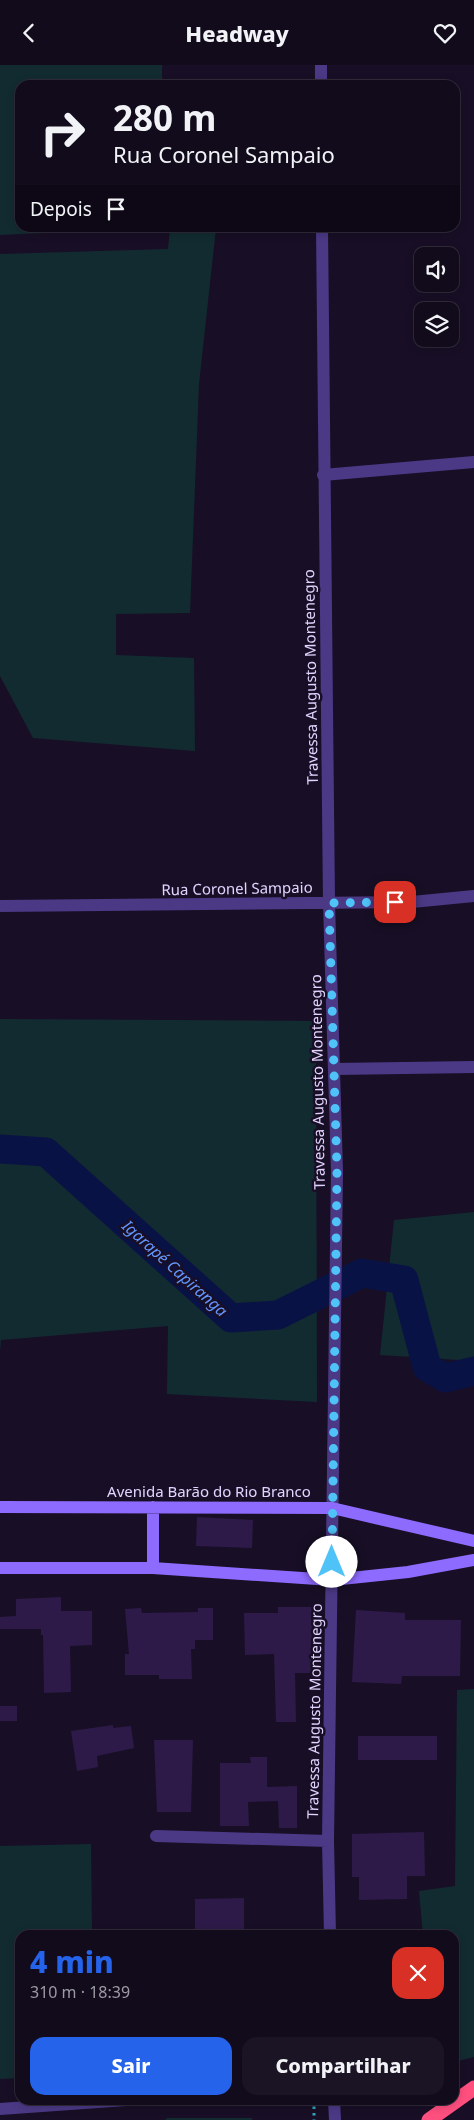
<!DOCTYPE html>
<html lang="pt">
<head>
<meta charset="utf-8">
<style>
  :root { --surface:#120b1c; --page:#1b1425; --text:#f1f3f6; --muted:#9c9ba3; --line:#312b3b; --accent:#2563eb }
  body { margin:0; font-family:"Noto Sans",sans-serif; background:var(--page); color:var(--text); height:100vh; display:flex; flex-direction:column; font-size:19px; white-space:nowrap }
  * { box-sizing:border-box; margin:0 }
  p { font-size:16px; color:var(--muted) }
  .icon { flex:none; width:28px; height:28px; fill:none; stroke:currentColor; stroke-width:2; stroke-linecap:round; stroke-linejoin:round }
  .map { position:relative; flex:1; overflow:hidden }
  .panel { position:absolute; left:15px; top:1865px; width:444px; height:175px; display:flex; flex-direction:column; background:var(--surface); border-radius:15px; box-shadow:0 2px 8px #0003,0 0 0 1px var(--line) }
  .panel>* { flex:none }
  .guide { position:absolute; left:15px; top:15px; width:445px; height:152px; border-radius:15px; box-shadow:0 2px 8px #0003,0 0 0 1px var(--line); background:#120b1c; color:var(--text); overflow:hidden }
  .buttons { position:absolute; left:414px; top:182px; display:grid; gap:10px }
  .buttons a { display:grid; place-items:center; width:45px; height:45px; border-radius:10px; background:var(--surface); box-shadow:0 2px 8px #0003,0 0 0 1px var(--line); font-size:25px }
  .pin { position:absolute; display:grid; place-items:center; width:42px; height:42px; color:#fff; margin:-21px; border-radius:10px; box-shadow:0 2px 8px #0006 }
  .me { position:absolute; width:55px; margin:-28px; rotate:0deg; stroke-linejoin:round; filter:drop-shadow(0 0 4px #0008) }
  .turn { display:flex; align-items:center; gap:18px; height:105px; padding:0 15px; font-size:22px }
  .turn .icon { width:65px; height:65px; stroke-width:2.5 }
  .turn b { display:block; font-size:35px; line-height:42px }
  .then { display:flex; align-items:center; height:48px; padding:0 15px; background:#0003; gap:10px; font-size:19px }
  .round { display:grid; place-items:center; flex:none; width:52px; height:52px; border-radius:15px; background:var(--page) }
  .headline { display:flex; align-items:center; justify-content:space-between; height:85px; padding:0 15px }
  h1 { font-size:30px; font-weight:800; line-height:38px; color:var(--accent) }
  .button { display:flex; gap:10px; margin-top:auto; padding:10px 15px }
  .button a { flex:1; height:58px; border-radius:15px; background:var(--accent); color:#fff; font-size:20px; font-weight:800; line-height:58px; text-align:center }
  .button a+a { background:var(--page); color:var(--text) }
  header { display:flex; justify-content:space-between; align-items:center; height:65px; padding:0 15px; background:var(--surface); font-size:22px; font-weight:800 }
  .map>svg:first-child { display:block }
  .green { fill:#122b31 }
  .lines { fill:none; stroke-linecap:round; stroke-linejoin:round }
  .river { stroke:#091245; stroke-width:29 }
  .building { fill:#2d1a48 }
  .path { stroke:#2da5ba; stroke-width:3; stroke-dasharray:2.5 4; stroke-linecap:butt }
  .street { stroke:#4c3986; stroke-width:12 }
  .secondary { stroke:#8e6bff; stroke-width:12 }
  .highway { stroke:#ff4f7f; stroke-width:15 }
  .route { stroke:#4fc3f7; stroke-width:9; stroke-dasharray:0 16.2 }
  .labels { text-anchor:middle; dominant-baseline:central; stroke-width:5; stroke-linejoin:round; paint-order:stroke }
  .street-label { font-size:15px; fill:#e2d4ff; stroke:#180f26 }
  .water-label { font-size:16px; font-style:italic; fill:#6296ff; stroke:#180f26 }
</style>
</head>
<body>
<header><svg class="icon" aria-label="back" viewBox="0 0 24 24"><path d="M15 5l-7 7 7 7"/></svg>Headway<svg class="icon" aria-label="heart" viewBox="0 0 24 24"><path d="M12 20l-8-8c-3-5 5-10 8-4 3-6 11-1 8 4z"/></svg></header>
<div class="map">
<svg width="474" height="2055" viewBox="0 0 474 2055">
  <rect width="100%" height="100%" fill="#180f26"/>
  <path class="green" d="M0,0H162V20H20V162L157,163L0,170Z
    M170,163H216L199,319L190,548L116,549V590L194,593L195,686L33,673L0,611V189L168,184Z
    M0,954L316,956L317,1337L167,1329L168,1261L1,1275L0,1286Z
    M474,1147V1296L380,1290L394,1155Z
    M474,1624V1992L454,1997V1870H423L419,1826L455,1821L457,1625Z
    M91,1779L92,1870H20V2013L0,2014V1781Z
    M167,2053H252V2055H165Z"/>
  <g class="lines">
    <path class="river" d="M0,1084L46,1087L231,1253L278,1250L362,1208L404,1215L427,1302L445,1313L474,1306"/>
  </g>
  <path class="building" d="M197,1452L253,1455L252,1483L196,1481Z
    M61,1532V1546H92V1580L70,1581L71,1627L44,1628L43,1570H41V1564H0V1552L16,1551V1534Z
    M278,1542H313L314,1608H295L296,1657H276L274,1589L245,1590L244,1548H278Z
    M141,1543L142,1548L198,1547V1543H213V1575H195V1584H191L192,1614H159V1610H125V1589H129L125,1544Z
    M356,1545L405,1548V1555H461L460,1611H402L401,1619L352,1617Z
    M0,1641H17V1656H0Z
    M113,1660V1663L131,1661L134,1683L97,1691L98,1702L77,1706L71,1666Z
    M358,1671H437V1695H358Z
    M154,1675H193L191,1747H157Z
    M250,1692H267V1722L297,1721V1763H279L278,1736L248,1737L249,1761H220V1698H251Z
    M424,1767L425,1811H407V1834L359,1835V1812H352V1769Z
    M244,1833V1866H195V1834Z"/>
  <g class="lines">
    <path class="path" d="M314,2035V2055"/>
    <path class="street" d="M321,0V20
      M322,162L329,838L337,1106L328,1776L330,1870
      M323,410L474,397
      M0,841L412,837L474,831
      M334,1004L474,1002
      M156,1771L328,1776
      M334,2035L335,2055
      M0,2044L126,2035"/>
    <path class="secondary" d="M0,1442L332,1443L474,1476
      M0,1503H153L332,1515L408,1507L474,1495
      M153,1503V1442"/>
    <path class="highway" d="M429,2055L474,2023"/>
  </g>
  <g class="lines">
    <path class="route" d="M332,1497L337,1106L329,838L395,837"/>
  </g>
  <g class="labels">
    <g class="street-label">
      <text transform="translate(310 612) rotate(-91)">Travessa Augusto Montenegro</text>
      <text transform="translate(237 823) rotate(-1)">Rua Coronel Sampaio</text>
      <text transform="translate(317 1017) rotate(-91)">Travessa Augusto Montenegro</text>
      <text x="209" y="1426">Avenida Barão do Rio Branco</text>
      <text transform="translate(314 1646) rotate(-89)">Travessa Augusto Montenegro</text>
    </g>
    <g class="water-label">
      <text transform="translate(175 1203) rotate(42)">Igarapé Capiranga</text>
    </g>
  </g>
</svg>
<div class="buttons">
<a><svg class="icon" aria-label="sound" viewBox="0 0 24 24"><path d="M4 9h4l5-4v14l-5-4H4zM17 9q2 3 0 6"/></svg></a>
<a><svg class="icon" aria-label="layers" viewBox="0 0 24 24"><path d="M12 4l9 5-9 5-9-5zM3 14l9 5 9-5"/></svg></a>
</div>
<div class="pin" style="left:395px;top:837px;background:#d93025"><svg class="icon" aria-label="arrive" viewBox="0 0 24 24"><path d="M6 21V4h12l-3 4 3 4H6"/></svg></div>
<svg class="me" style="left:332px;top:1497px" viewBox="-20 -20 40 40"><circle r="19" fill="#fff"/><path d="M0-13L10 11 0 6-10 11z" fill="#4fc3f7"/></svg>
<div class="guide">
<div class="turn"><svg class="icon" aria-label="right" viewBox="0 0 24 24"><path d="M7 20v-9h11M14 6l5 5-5 5"/></svg><div><b>280 m</b>Rua Coronel Sampaio</div></div>
<div class="then">Depois<svg class="icon" aria-label="arrive" viewBox="0 0 24 24"><path d="M6 21V4h12l-3 4 3 4H6"/></svg></div>
</div>
<section class="panel">
<div class="headline"><div><h1>4 min</h1><p>310 m · 18:39</p></div><a class="round" style="background:#d93025;color:#fff"><svg class="icon" aria-label="close" viewBox="0 0 24 24"><path d="M6 6l12 12M18 6L6 18"/></svg></a></div>
<div class="button"><a>Sair</a><a>Compartilhar</a></div>
</section>
</div>
</body>
</html>
